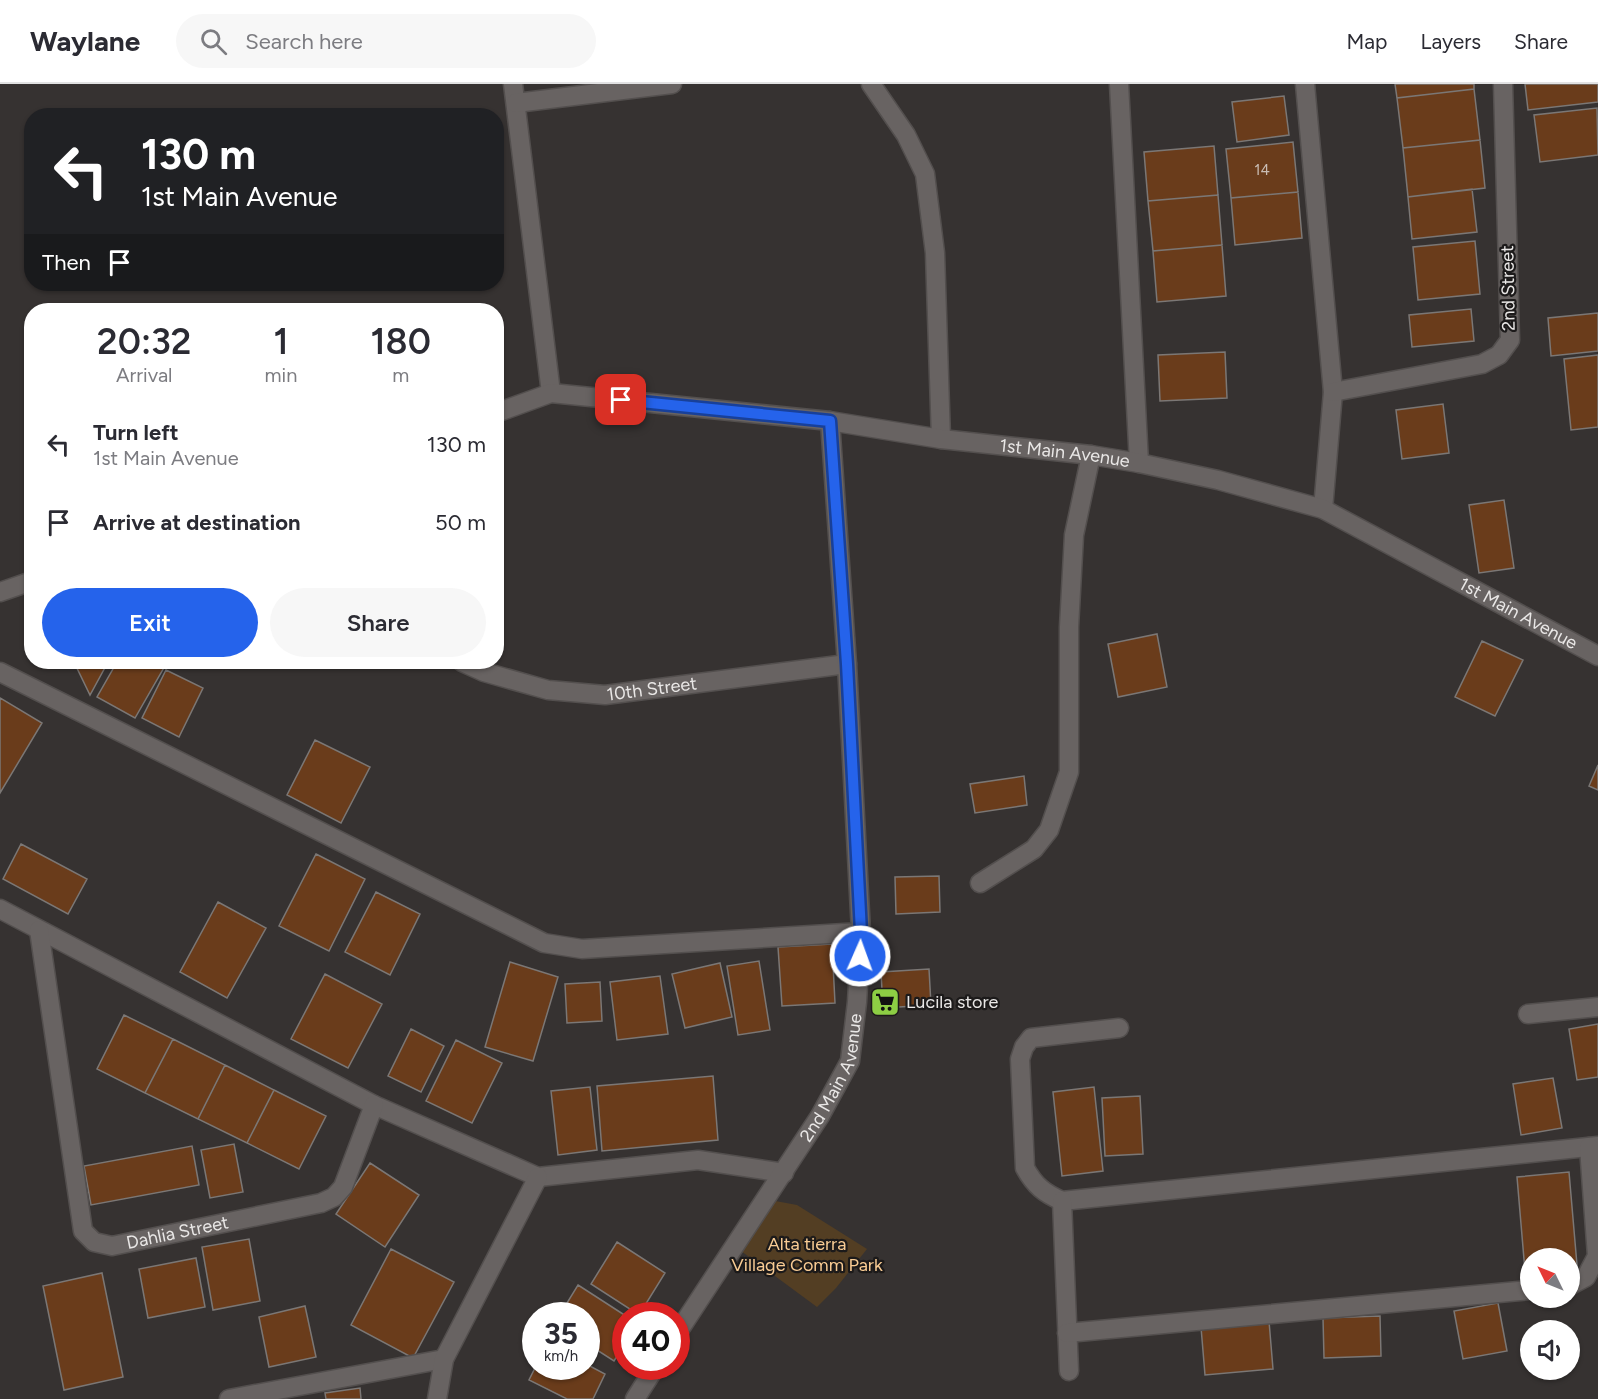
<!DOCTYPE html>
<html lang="en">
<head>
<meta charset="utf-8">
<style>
  :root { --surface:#fff; --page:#f7f7f7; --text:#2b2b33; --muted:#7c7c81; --line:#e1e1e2; --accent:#2563eb }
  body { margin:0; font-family:Figtree,sans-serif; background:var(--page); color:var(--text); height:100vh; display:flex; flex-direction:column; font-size:22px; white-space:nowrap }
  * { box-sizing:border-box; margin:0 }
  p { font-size:20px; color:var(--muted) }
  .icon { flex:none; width:33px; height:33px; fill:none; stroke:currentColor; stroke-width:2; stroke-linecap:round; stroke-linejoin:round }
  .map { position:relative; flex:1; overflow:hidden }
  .panel { position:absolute; left:24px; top:219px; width:480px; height:366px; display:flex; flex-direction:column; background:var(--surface); border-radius:24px; box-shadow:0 2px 4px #0004 }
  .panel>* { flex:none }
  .top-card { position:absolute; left:24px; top:24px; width:480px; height:183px; border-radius:24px; box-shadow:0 2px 4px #0004; background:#202124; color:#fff; overflow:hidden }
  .needle { width:39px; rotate:313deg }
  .buttons { position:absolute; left:1520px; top:1164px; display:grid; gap:12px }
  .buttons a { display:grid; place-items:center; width:60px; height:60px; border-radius:50%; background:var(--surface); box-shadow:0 2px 4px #0004; font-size:30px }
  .speed { position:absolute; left:522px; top:1218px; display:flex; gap:12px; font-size:30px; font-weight:700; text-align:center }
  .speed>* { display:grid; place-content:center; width:78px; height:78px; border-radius:50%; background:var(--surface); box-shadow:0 2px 4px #0004; line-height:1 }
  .speed small { font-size:15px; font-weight:400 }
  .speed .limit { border:9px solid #d22; background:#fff; color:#111 }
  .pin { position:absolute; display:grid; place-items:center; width:51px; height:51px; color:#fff; margin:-26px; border-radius:12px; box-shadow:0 3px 9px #0006 }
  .me { position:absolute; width:66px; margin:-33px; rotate:2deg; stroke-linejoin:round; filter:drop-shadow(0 0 4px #0008) }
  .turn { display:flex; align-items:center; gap:21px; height:126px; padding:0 18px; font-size:27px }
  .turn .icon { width:78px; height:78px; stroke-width:2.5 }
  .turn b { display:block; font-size:42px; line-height:51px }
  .then { display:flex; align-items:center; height:57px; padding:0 18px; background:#0003; gap:12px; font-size:22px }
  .eta { display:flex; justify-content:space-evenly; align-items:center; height:102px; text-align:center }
  .eta b { font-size:36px; font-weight:600; line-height:42px }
  .primary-button { display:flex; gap:12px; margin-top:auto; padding:12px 18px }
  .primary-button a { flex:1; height:69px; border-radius:36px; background:var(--accent); color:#fff; font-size:24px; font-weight:600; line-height:69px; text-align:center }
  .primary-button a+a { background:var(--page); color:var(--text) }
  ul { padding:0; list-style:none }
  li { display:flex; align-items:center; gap:18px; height:78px; padding:0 18px }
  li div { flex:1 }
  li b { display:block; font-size:22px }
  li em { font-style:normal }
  header { display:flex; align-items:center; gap:36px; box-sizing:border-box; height:84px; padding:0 30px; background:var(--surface); border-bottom:2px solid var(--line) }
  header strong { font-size:28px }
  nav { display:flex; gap:33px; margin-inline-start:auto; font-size:21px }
  .search { width:420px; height:54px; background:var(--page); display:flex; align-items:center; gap:15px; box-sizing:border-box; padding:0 21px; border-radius:33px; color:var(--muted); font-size:22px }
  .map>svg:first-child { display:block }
  .green { fill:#533e23 }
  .building { fill:#6a3c1b; stroke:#7b7775; stroke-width:1.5 }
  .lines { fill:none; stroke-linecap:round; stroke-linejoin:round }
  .minor-casing { stroke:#534f4e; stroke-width:21 }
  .minor { stroke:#686362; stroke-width:18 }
  .route-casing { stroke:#184099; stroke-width:15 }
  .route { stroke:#2563eb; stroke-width:10 }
  .labels { text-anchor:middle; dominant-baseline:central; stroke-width:4.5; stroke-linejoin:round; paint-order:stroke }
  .number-label { font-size:15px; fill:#c9bcb3 }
  .street-label { font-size:18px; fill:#e9e7e6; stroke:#1c1a1a }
  .poi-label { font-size:18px; fill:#e9e7e6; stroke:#1c1a1a; text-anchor:start }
  .park-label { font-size:18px; fill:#f9cc94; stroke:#1c1a1a }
</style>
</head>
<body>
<header>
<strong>Waylane</strong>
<div class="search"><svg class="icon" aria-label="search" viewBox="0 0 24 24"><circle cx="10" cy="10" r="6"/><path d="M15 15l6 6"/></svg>Search here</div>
<nav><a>Map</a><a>Layers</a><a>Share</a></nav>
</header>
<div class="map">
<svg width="1598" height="1315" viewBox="0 0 1598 1315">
  <rect width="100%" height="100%" fill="#363231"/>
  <path class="green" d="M770,1116L797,1121L867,1165L836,1204L817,1223L737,1164Z"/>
  <path class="building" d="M1395,0H1474V5L1397,14Z
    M1525,0H1598V18L1528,26Z
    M1474,5L1480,56L1403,64L1397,14Z
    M1284,12L1289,51L1237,58L1232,18Z
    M1597,24L1598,71L1540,78L1534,31Z
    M1480,56L1485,104L1408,113L1403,64Z
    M1293,58L1298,108L1231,114L1226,65Z
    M1214,62L1218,111L1148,117L1144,68Z
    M1472,105L1477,148L1412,155L1408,113Z
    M1298,108L1302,154L1235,161L1231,114Z
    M1218,111L1222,161L1153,167L1148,117Z
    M1475,157L1480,210L1418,216L1413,163Z
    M1222,161L1226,212L1157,218L1153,167Z
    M1471,225L1474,257L1412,263L1409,231Z
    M1598,229V267L1551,272L1548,234Z
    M1225,268L1227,314L1160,317L1158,271Z
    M1598,271V343L1571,346L1564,275Z
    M1443,320L1449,369L1402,375L1396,326Z
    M1504,416L1514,484L1479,489L1469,421Z
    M1157,550L1167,603L1118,613L1108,560Z
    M1482,557L1523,576L1495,632L1455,613Z
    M74,578H108L90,611Z
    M117,578H162L166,580L135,634L97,613Z
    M166,586L203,604L179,653L142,634Z
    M0,614L42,639L0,709Z
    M315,656L370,683L341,739L287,711Z
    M1598,681V706L1589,702Z
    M1024,692L1027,721L975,729L970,700Z
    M21,760L87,795L68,830L3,795Z
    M316,770L365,795L329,867L279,842Z
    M939,792L940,828L896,830L895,793Z
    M376,808L420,830L390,891L345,868Z
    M218,818L266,844L227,914L180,888Z
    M832,860L835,919L782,922L778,863Z
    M759,877L770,946L738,951L727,882Z
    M510,878L558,893L533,977L485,963Z
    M720,879L732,933L685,944L672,890Z
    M929,885L931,921L883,924L881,888Z
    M325,890L382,920L348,984L291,955Z
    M660,892L668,950L617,956L610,898Z
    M600,898L602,937L567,939L565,900Z
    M124,931L173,955L145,1009L97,985Z
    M1598,940V993L1577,996L1569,945Z
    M411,945L444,962L421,1008L388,992Z
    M173,955L225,981L198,1035L145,1009Z
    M456,956L502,979L472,1039L426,1017Z
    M225,981L274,1006L247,1059L198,1035Z
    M713,992L718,1056L602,1067L597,1002Z
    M1553,994L1562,1044L1521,1051L1513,1000Z
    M590,1003L597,1066L558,1071L551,1007Z
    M1094,1003L1103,1087L1062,1092L1053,1008Z
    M274,1006L326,1032L299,1085L247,1059Z
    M1140,1012L1143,1070L1105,1072L1102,1014Z
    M234,1060L243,1108L210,1114L201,1066Z
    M192,1062L199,1101L91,1121L84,1082Z
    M370,1079L419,1111L385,1163L336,1130Z
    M1569,1088L1577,1181L1569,1182V1174H1530V1186L1525,1187L1517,1093Z
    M249,1155L260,1217L213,1226L202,1163Z
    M617,1158L665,1189L639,1231L591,1200Z
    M391,1165L454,1198L413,1274L351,1241Z
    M196,1174L205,1223L148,1234L139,1185Z
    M102,1189L123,1293L64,1306L43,1202Z
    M578,1201L626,1232V1258L614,1277L586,1259V1232H559Z
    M1498,1219L1507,1267L1463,1275L1454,1227Z
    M305,1222L316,1273L269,1283L259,1233Z
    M1380,1232L1381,1272L1324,1274L1323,1234Z
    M1269,1237L1273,1285L1205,1291L1201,1243Z
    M586,1280L605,1290L593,1315H567L529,1296L536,1282H586Z
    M360,1304L361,1315H326L325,1309Z"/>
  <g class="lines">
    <g class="minor-casing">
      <g id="minor">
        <path d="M513,0L551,309"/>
        <path d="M871,0L906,51L925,90L935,169L941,355"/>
        <path d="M1119,0L1139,379"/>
        <path d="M1305,0L1333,308L1323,425"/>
        <path d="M516,19L672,0"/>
        <path d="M1333,308L1482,280L1499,271L1510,256L1503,0"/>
        <path id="s1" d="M496,329L551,309L830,337L941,355L1091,371L1139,379L1218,396L1323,425L1598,572"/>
        <path d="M0,508L32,497"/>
        <path id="s2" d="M462,578L484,588L548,606L605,611L847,580"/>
        <path d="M0,588L544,859L582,865L861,848"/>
        <path d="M980,799L1034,765L1049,746L1069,688V543L1074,451L1091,371"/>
        <path d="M0,825L374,1021L538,1093L698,1076L784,1089"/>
        <path id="s3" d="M39,846L83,1147L94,1158L112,1162L321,1119L334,1113L343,1103L374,1021"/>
        <path d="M1528,930L1598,923"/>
        <path d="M1119,944L1031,954L1024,963L1020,975L1025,1084C1035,1102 1044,1109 1062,1117L1598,1062"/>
        <path d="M1062,1117L1069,1287"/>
        <path d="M1569,1202L1586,1193L1597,1172L1589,1063"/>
        <path d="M1067,1249L1530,1206"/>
        <path id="s4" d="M676,1251L820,1032L850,977L857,918L861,848L847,580L830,337"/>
        <path d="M229,1315L444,1275"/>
        <path d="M437,1315L444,1275L538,1093"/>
        <path d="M635,1315L656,1282"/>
      </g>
    </g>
    <use href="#minor" class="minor"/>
  </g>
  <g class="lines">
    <g class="route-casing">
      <path id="route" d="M621,316L830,337L847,580L861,848L860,872"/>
    </g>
    <use href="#route" class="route"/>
  </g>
  <defs>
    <g id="supermarket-square" transform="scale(1.5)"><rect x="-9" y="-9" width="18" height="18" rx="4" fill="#8dce44" stroke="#1c1a1a"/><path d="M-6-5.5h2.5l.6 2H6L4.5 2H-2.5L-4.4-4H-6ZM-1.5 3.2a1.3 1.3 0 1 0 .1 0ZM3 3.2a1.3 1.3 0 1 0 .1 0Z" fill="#111"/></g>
  </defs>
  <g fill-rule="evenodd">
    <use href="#supermarket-square" x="885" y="918"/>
  </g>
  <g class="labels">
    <g class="number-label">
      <text x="1262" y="86">14</text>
    </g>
    <g class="street-label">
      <text transform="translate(1508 204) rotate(-91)">2nd Street</text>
      <text stroke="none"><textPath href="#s1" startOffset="576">1st Main Avenue</textPath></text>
      <text stroke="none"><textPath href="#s1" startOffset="1062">1st Main Avenue</textPath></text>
      <text stroke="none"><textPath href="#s2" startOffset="195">10th Street</textPath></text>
      <text stroke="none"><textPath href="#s4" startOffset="303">2nd Main Avenue</textPath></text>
      <text stroke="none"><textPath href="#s3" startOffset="405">Dahlia Street</textPath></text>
    </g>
    <g class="poi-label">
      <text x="906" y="918">Lucila store</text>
    </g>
    <g class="park-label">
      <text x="807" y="1160">Alta tierra<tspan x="807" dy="21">Village Comm Park</tspan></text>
    </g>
  </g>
</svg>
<div class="buttons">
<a><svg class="needle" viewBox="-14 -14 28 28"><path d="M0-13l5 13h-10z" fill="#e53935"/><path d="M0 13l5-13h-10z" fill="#7c7c81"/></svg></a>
<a><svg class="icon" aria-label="sound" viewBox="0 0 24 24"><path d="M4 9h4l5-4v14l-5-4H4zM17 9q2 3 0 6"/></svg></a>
</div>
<div class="speed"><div>35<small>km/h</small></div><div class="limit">40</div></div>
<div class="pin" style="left:621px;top:316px;background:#d93025"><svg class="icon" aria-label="arrive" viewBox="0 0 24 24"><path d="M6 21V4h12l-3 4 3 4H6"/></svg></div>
<svg class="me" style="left:860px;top:872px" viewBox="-20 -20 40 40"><circle r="17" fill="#2563eb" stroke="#fff" stroke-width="3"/><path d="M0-11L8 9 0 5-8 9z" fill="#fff"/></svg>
<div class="top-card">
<div class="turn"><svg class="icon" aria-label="left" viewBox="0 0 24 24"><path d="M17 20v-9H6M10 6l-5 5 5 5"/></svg><div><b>130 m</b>1st Main Avenue</div></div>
<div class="then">Then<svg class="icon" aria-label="arrive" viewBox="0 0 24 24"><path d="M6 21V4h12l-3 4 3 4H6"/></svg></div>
</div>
<section class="panel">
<div class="eta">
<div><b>20:32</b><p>Arrival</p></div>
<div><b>1</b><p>min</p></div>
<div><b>180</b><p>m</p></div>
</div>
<ul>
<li><svg class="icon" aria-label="left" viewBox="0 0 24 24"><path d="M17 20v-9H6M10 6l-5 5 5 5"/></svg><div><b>Turn left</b><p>1st Main Avenue</p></div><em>130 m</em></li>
<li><svg class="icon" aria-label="arrive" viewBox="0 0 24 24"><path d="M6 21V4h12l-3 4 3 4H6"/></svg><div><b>Arrive at destination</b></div><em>50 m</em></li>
</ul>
<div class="primary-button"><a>Exit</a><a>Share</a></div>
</section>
</div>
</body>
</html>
